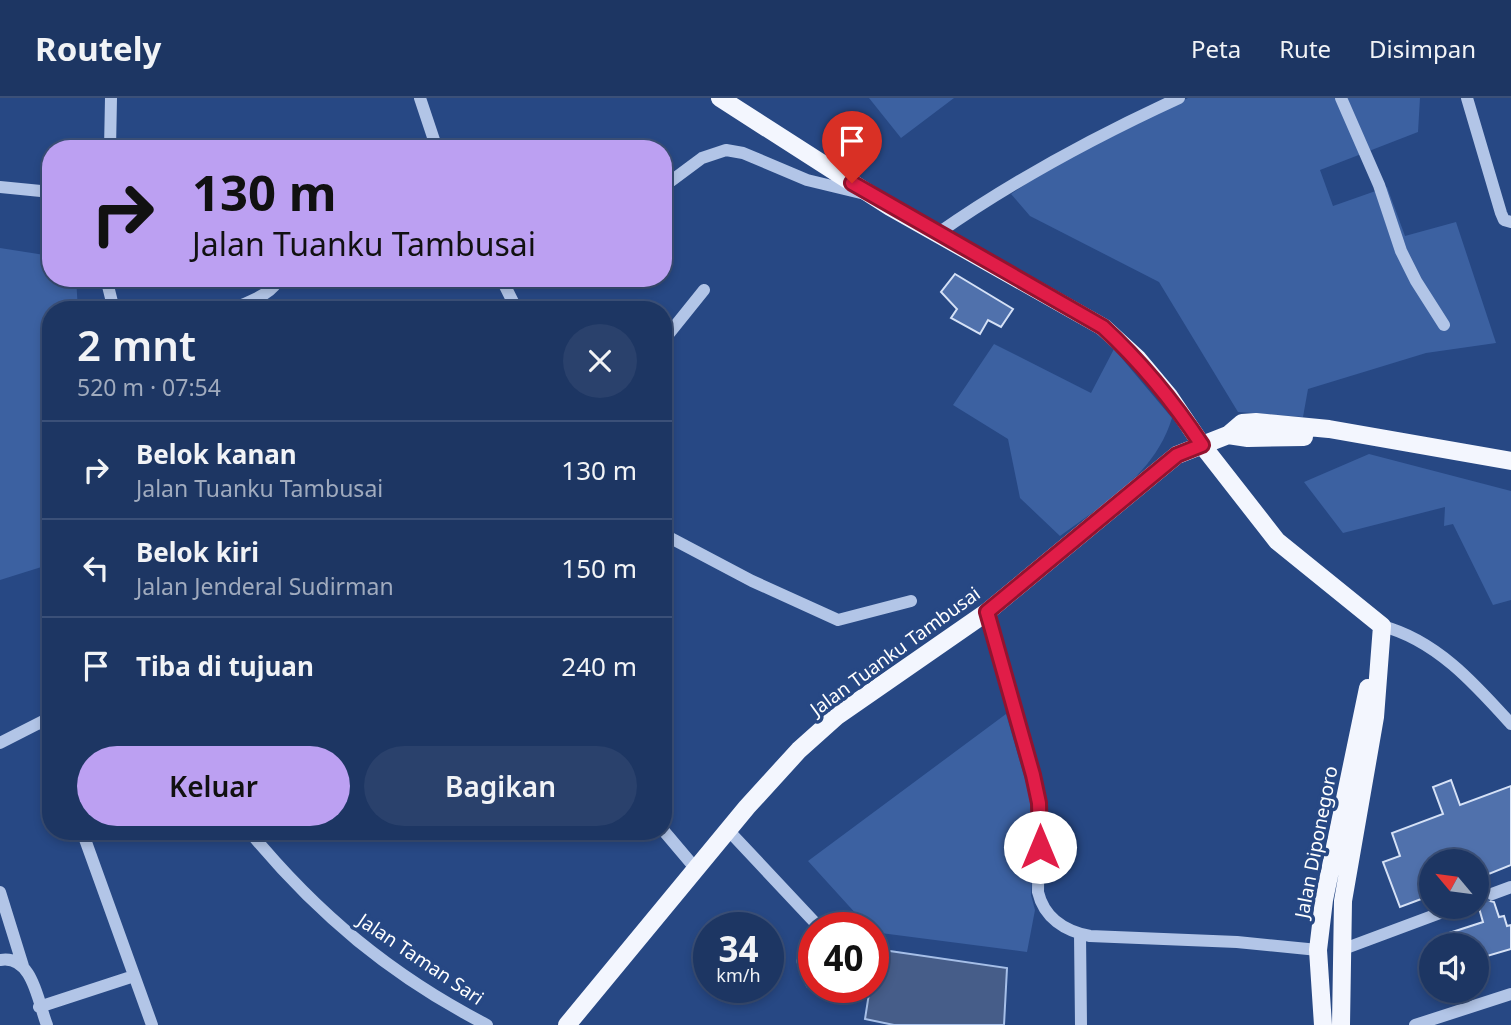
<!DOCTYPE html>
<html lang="id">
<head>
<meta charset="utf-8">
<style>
  :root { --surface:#1d3663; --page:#2a416c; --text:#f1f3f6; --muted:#a0abbe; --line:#3b5078; --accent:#bca0f2 }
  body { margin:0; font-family:"Noto Sans",sans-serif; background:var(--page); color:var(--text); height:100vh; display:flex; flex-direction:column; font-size:26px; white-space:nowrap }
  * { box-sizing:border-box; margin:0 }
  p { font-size:23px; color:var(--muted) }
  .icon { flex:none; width:38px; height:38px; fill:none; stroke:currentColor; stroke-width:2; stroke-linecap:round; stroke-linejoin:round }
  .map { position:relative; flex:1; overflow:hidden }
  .details { position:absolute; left:42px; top:203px; width:630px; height:539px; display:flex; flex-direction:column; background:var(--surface); border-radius:28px; box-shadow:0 4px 10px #0003,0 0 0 2px var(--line) }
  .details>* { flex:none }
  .banner { position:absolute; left:42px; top:42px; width:630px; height:147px; border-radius:28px; box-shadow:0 4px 10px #0003,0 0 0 2px var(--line); background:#bca0f2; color:#111; overflow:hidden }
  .needle { width:46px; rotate:299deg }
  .fabs { position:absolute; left:1419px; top:751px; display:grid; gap:14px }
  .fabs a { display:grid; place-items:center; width:70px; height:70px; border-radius:50%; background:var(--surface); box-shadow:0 4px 10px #0003,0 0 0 2px var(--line); font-size:35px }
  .speed { position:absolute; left:693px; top:814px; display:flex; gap:14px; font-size:35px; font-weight:700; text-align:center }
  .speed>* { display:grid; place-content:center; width:91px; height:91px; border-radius:50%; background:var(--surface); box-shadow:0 4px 10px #0003,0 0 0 2px var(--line); line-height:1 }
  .speed small { font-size:18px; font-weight:400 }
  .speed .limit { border:10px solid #d22; background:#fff; color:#111 }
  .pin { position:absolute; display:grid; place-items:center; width:60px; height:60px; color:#fff; margin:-72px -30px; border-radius:50% 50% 50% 0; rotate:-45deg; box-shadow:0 0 7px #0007 }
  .pin .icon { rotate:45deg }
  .me { position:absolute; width:77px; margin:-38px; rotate:0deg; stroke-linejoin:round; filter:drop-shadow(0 0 5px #0008) }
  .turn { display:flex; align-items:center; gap:24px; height:147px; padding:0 35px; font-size:32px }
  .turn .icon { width:91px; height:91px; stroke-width:2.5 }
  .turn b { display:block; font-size:49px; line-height:60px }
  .round { display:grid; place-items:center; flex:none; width:74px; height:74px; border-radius:37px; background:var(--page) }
  .head { display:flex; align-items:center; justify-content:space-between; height:119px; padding:0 35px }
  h1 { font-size:42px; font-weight:600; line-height:52px }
  .button { display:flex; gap:14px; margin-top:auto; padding:14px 35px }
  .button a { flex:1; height:80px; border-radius:42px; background:var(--accent); color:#111; font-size:28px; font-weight:600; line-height:80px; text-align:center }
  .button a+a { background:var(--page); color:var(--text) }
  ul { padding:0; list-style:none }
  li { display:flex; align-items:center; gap:21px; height:98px; padding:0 35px; border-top:2px solid var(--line) }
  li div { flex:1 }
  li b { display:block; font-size:26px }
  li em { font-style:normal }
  header { display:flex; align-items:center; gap:42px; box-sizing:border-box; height:98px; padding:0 35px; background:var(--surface); border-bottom:2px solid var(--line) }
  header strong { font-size:33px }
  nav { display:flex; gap:38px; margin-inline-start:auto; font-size:24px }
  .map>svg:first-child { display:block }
  .green { fill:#3c61a1 }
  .water { fill:#465d89; stroke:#a6bfe8; stroke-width:2 }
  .building { fill:#5071ac; stroke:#d5e1f6; stroke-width:2 }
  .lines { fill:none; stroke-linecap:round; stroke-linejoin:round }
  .minor-tunnel { stroke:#476396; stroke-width:12; stroke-dasharray:12 6; stroke-linecap:butt }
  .minor { stroke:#b2c5e7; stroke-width:12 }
  .major { stroke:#f3f6fe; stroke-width:18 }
  .route-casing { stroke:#92132f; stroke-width:18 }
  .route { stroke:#e11d48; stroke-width:12 }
  .labels { text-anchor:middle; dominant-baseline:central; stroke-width:7; stroke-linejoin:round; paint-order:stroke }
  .street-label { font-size:19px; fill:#fff; stroke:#274884 }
</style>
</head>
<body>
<header>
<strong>Routely</strong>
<nav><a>Peta</a><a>Rute</a><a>Disimpan</a></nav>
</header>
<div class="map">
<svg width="1511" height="927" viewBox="0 0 1511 927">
  <rect width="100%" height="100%" fill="#274884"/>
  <path class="green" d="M869,0H954L901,40Z
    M1188,0H1420L1418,34L1320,72L1333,108L1387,89L1405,138L1456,124L1496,245L1426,255L1308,291L1303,319L1238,314L1159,184L1030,118L1011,96L1063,61Z
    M0,150L51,158V180H76L78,212H51V466L0,482Z
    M994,246L1091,295L1114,251L1172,320C1155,376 1105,405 1060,438L1020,400L1008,341L953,307Z
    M1369,356L1511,393V502L1493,507L1453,426L1444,428L1445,409L1343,435L1304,384Z
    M1006,616L1031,702L1034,755L1031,797L1035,812L1027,854L873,834V830L868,829L808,763Z"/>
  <path class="water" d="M876,851L1007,870L1004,927H894L865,921L870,889H873Z"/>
  <path class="building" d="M955,176L1013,211L1001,229L988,222L980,236L951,220L957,211L941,194Z
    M1451,682L1460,707L1511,688V767L1486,777L1489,788L1483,795L1486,802L1494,804L1499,819L1504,818L1507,828L1511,827V851L1477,861V847H1440L1437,839L1483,824L1477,803V763H1432V797L1400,809L1383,764L1400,758L1392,735L1443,716L1433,689Z"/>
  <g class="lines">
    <path class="minor-tunnel" d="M1477,802L1492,796"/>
    <path class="minor" d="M420,0L437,51
      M1341,0L1379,87L1401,153L1416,183L1444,227
      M1467,0L1501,115L1504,122L1511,124
      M110,51L111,0
      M0,89L51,94
      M663,89L702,60L726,52L743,55L807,82L865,96
      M937,136C1014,82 1094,39 1179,0
      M106,180L114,212
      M501,180L517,212
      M230,212C245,205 273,197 279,180
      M663,243L704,192
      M663,436L752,483L838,522L911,503
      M987,514L1039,705L1038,794C1044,820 1065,833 1090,838L1237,844L1318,852
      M1382,528C1436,542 1475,586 1511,626
      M43,623L51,644
      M0,645L51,619
      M663,732L696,771
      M728,732L820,830
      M82,733L152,927
      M249,733C317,816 392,878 487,927
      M0,794L23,868
      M1492,796L1511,789
      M1080,836L1081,927
      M1341,852L1459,808
      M0,862C33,856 38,905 47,927
      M811,885L802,862L814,848
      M39,909L134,878
      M1415,927L1511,896"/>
    <path class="major" d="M720,0L890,109L1103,229L1138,261L1169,298L1202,347L1277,443L1382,528L1375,619L1343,803L1341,927
      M1228,337L1248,340L1304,339
      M567,927L747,709L799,652L837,618L987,514L1177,357L1228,337L1242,325L1256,324L1329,331L1511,363
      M1323,927L1318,852L1324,802L1368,590"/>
  </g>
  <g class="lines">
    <g class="route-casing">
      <path id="route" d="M852,85L1103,229C1142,265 1173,303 1202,347L1177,357L987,514L1033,677L1039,705L1040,749"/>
    </g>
    <use href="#route" class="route"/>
  </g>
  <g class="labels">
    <g class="street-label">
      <text transform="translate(895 553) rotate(-36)">Jalan Tuanku Tambusai</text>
      <text transform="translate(1316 744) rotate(-79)">Jalan Diponegoro</text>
      <text transform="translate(421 861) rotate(34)">Jalan Taman Sari</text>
    </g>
  </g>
</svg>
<div class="fabs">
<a><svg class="needle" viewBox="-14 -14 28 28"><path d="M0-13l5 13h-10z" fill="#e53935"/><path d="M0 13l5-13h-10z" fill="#a0abbe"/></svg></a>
<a><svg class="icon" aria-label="sound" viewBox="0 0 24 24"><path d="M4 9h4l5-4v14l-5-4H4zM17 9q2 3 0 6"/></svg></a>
</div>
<div class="speed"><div>34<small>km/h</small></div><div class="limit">40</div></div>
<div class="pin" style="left:852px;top:85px;background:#d93025"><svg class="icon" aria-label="arrive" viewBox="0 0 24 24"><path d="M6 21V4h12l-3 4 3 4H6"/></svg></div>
<svg class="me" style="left:1040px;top:749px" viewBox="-20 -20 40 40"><circle r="19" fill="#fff"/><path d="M0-13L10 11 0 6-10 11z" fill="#e11d48"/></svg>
<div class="banner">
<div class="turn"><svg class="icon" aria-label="right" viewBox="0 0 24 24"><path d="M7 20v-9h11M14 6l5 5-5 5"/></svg><div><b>130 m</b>Jalan Tuanku Tambusai</div></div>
</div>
<section class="details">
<div class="head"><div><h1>2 mnt</h1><p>520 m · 07:54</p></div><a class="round"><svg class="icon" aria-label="close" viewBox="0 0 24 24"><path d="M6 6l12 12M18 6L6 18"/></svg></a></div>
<ul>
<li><svg class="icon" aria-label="right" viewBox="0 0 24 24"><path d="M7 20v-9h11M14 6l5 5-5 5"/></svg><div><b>Belok kanan</b><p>Jalan Tuanku Tambusai</p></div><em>130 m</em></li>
<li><svg class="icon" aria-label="left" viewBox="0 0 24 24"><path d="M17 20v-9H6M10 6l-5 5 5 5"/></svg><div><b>Belok kiri</b><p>Jalan Jenderal Sudirman</p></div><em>150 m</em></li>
<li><svg class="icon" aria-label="arrive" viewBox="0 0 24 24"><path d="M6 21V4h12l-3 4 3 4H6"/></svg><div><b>Tiba di tujuan</b></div><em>240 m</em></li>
</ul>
<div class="button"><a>Keluar</a><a>Bagikan</a></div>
</section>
</div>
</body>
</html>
